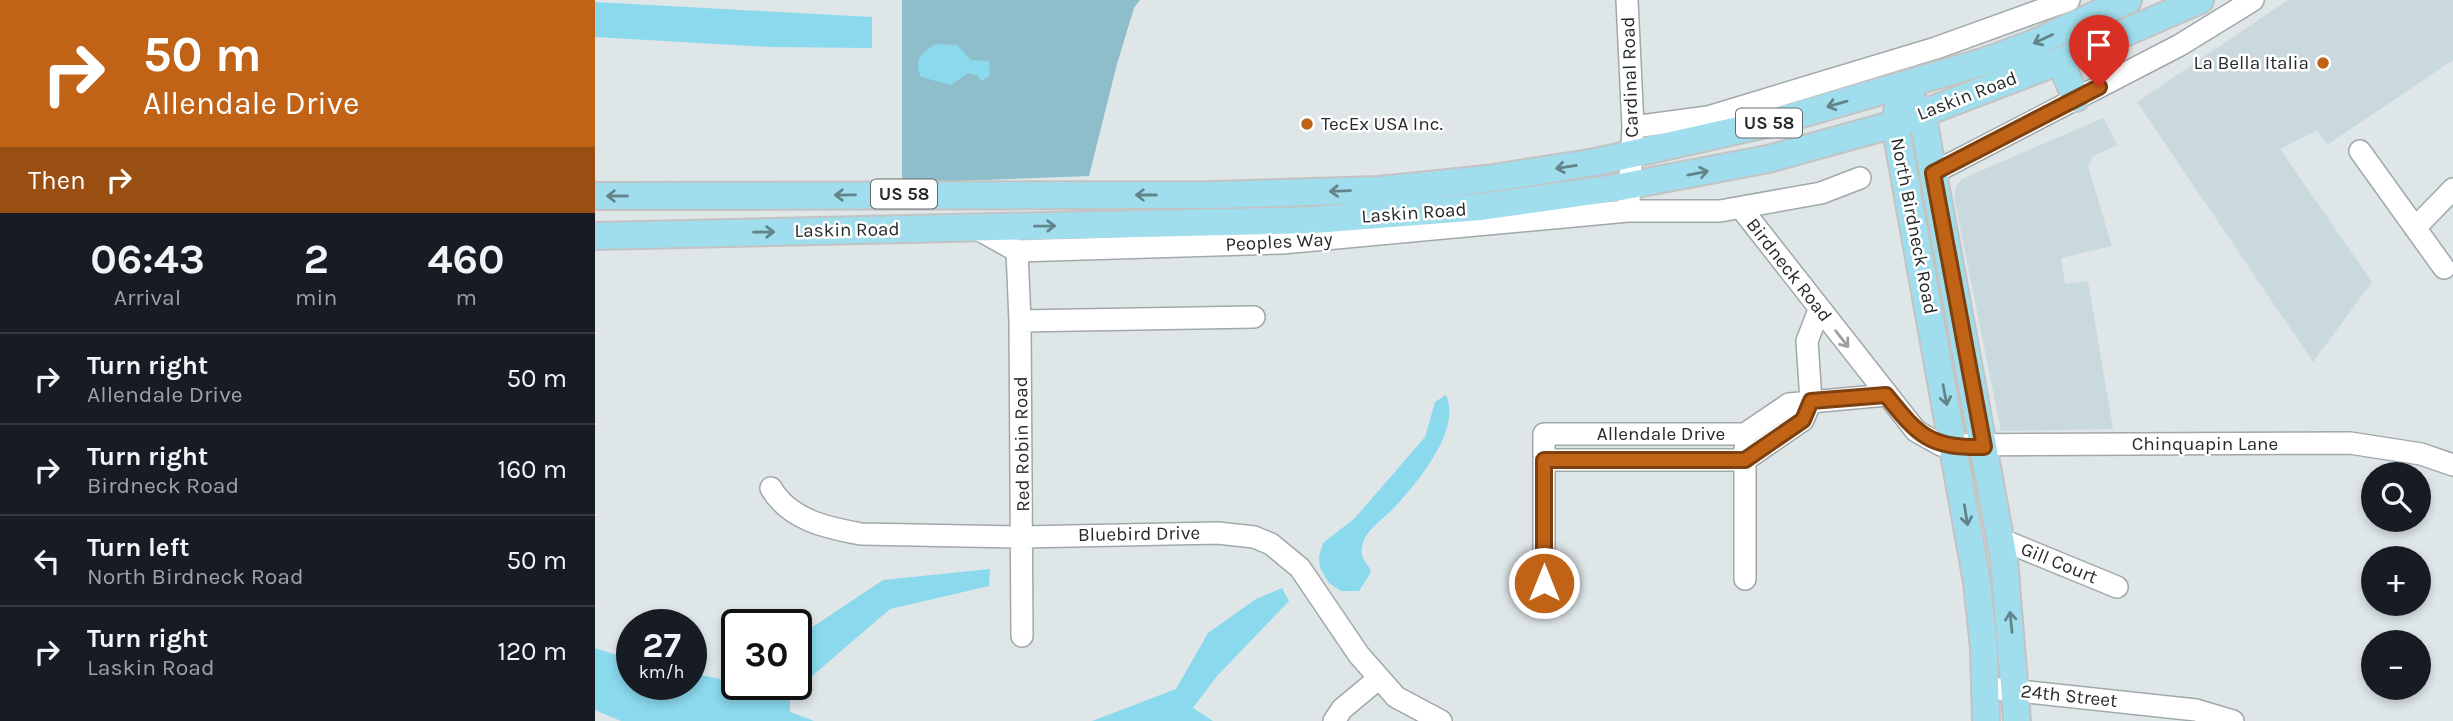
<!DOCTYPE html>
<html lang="en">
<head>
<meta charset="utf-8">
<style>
  :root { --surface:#171b24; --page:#242831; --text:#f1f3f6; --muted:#9ea1a6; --line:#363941 }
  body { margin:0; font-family:Karla,sans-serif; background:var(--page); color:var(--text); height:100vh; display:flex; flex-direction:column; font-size:26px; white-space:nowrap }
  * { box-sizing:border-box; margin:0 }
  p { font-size:23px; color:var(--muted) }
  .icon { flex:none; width:38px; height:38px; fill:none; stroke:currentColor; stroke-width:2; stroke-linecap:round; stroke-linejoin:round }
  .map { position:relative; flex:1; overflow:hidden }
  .sheet { display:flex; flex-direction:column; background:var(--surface); width:595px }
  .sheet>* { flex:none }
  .guide { background:#c06316; color:#fff; overflow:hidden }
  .controls { position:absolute; left:1766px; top:462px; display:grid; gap:14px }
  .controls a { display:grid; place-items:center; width:70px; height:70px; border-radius:50%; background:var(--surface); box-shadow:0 4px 10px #0003; font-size:35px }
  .speed { position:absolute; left:21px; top:609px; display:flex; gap:14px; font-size:35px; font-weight:700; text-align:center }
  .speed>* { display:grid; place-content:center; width:91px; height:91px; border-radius:50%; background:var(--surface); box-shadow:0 4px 10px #0003; line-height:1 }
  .speed small { font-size:18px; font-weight:400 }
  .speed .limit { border:4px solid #111; border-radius:10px; background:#fff; color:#111 }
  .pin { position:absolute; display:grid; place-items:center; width:60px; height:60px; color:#fff; margin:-72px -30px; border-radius:50% 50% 50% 0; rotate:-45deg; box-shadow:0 0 7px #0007 }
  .pin .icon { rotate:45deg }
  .me { position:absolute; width:77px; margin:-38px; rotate:0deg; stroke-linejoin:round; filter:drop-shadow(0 0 5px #0008) }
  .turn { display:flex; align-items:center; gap:24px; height:147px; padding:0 28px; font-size:32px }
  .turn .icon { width:91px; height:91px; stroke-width:2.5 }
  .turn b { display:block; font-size:49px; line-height:60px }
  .then { display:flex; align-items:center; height:66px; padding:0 28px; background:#0003; gap:14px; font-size:26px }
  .eta { display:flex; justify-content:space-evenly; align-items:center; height:119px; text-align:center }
  .eta b { font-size:42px; font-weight:700; line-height:49px }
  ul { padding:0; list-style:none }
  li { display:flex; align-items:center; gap:21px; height:91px; padding:0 28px; border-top:2px solid var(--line) }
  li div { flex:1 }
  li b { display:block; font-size:26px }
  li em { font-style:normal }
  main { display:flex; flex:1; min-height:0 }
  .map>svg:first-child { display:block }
  .built { fill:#c9d9dd }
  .green { fill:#8fbecb }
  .water { fill:#8bd9ed }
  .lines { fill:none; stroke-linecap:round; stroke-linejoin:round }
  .minor-casing { stroke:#a0a8aa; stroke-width:24 }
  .major-casing { stroke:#c3c3c4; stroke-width:30 }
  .minor { stroke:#fff; stroke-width:21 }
  .major { stroke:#a0deed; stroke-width:26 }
  .oneway { stroke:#64848c }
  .oneway2 { stroke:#9e9fa0 }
  .route-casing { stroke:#7d400e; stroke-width:18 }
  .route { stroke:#c06316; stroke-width:12 }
  .poi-dot { fill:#c06316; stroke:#fff; stroke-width:2.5 }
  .labels { text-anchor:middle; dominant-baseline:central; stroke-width:5; stroke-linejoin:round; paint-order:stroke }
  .shield { fill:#fff; stroke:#686a6b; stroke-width:2 }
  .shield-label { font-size:18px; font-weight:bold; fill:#272a2b }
  .poi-label { font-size:19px; fill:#272a2b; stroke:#fff; text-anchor:end }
  .street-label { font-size:19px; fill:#272a2b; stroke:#fff }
</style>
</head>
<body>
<main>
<section class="sheet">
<div class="guide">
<div class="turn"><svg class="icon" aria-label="right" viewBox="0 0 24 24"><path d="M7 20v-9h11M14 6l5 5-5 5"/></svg><div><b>50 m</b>Allendale Drive</div></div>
<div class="then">Then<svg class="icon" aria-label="right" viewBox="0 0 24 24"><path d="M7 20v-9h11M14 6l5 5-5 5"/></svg></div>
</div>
<div class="eta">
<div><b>06:43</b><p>Arrival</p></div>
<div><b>2</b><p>min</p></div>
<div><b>460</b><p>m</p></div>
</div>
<ul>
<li><svg class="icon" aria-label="right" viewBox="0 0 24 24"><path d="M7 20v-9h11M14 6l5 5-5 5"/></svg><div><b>Turn right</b><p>Allendale Drive</p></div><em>50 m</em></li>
<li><svg class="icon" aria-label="right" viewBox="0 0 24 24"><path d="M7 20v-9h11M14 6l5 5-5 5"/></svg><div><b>Turn right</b><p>Birdneck Road</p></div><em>160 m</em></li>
<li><svg class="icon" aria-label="left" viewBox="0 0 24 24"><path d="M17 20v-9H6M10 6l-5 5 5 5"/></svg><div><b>Turn left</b><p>North Birdneck Road</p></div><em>50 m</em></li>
<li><svg class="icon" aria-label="right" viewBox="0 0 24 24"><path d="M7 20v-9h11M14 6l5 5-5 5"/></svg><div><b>Turn right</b><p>Laskin Road</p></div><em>120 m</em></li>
</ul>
</section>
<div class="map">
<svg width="1858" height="721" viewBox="0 0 1858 721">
  <rect width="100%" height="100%" fill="#dee6e8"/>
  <path class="built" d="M1693,0H1858V60L1732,145L1722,130L1685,149L1777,282L1718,362L1542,102Z
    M1508,118L1523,145L1498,156L1493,166L1517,246L1466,258L1470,284L1493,281L1518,429L1406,431L1359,197L1361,187L1367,179Z"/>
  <path class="green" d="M307,0H545L539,8L522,64L494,176L307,183Z"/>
  <path class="water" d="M0,2L277,17V48L175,47L0,37Z
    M342,44L362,45L376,60L394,61L395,75L387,81L383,76L373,73L356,85L326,77C318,61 327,50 342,44Z
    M851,395C867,432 820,485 796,511C785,522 769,531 767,548C765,559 773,563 776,572L764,591H746L734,583L725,568L724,556L728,543L760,518L830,437L840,402Z
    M395,569L394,586L295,609L195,695V712L219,721H26L0,710V648L37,660V684H96V673L130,680L142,675V684H201V638L288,580Z
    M687,588L694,601L622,676L598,708L618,721H497L581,689L613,633L661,599Z"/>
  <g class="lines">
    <g class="minor-casing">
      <path id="minor" d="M1032,0L1038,127L1034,201
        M1038,127L1113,117L1341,48L1474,0
        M1765,151L1849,268
        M1338,173L1585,45L1658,0
        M1146,208L1321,431L1346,445L1755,443L1826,454L1858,465
        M381,228L422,251L687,243L1033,211H1125L1226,193L1265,178
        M1820,228L1858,189
        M422,251L425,321L427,636
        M425,321L659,317
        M1150,448V579
        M949,460H1150L1208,420L1216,401L1212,341L1224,310
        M176,488C194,520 233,528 266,534L428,537L623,533L659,537L676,544L705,568L764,655L801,697L846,721
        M1405,539L1522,587
        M949,583V434H1150L1194,404L1291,395
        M1405,689L1601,710L1638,721
        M739,721L747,709L783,679"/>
    </g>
    <g class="major-casing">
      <path id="major" d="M1465,61L1481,98
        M1318,101L1327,113L1409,560L1422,721
        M1303,107L1300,124L1382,582L1389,648L1391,721
        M0,196L619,195L784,190L892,179L1001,162L1175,123L1388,62L1437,44L1533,0
        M0,236L719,220L886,207L1020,188L1173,159L1300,124L1465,61L1605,0"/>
    </g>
    <use href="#minor" class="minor"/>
    <use href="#major" class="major"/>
  </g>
  <defs><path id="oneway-shaft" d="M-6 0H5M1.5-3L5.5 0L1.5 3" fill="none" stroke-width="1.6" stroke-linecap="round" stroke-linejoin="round" transform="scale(1.75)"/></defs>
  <g class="oneway">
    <use href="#oneway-shaft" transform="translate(1448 39) rotate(155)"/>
    <use href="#oneway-shaft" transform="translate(1242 104) rotate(164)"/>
    <use href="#oneway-shaft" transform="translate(971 167) rotate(171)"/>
    <use href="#oneway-shaft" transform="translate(1103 173) rotate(-11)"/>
    <use href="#oneway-shaft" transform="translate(745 191) rotate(178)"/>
    <use href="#oneway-shaft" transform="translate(250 195) rotate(179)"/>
    <use href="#oneway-shaft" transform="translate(551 195) rotate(-180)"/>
    <use href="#oneway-shaft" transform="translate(22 196) rotate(-180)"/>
    <use href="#oneway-shaft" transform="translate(450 226) rotate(-1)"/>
    <use href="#oneway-shaft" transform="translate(169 232) rotate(-1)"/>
    <use href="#oneway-shaft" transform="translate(1350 395) rotate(79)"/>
    <use href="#oneway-shaft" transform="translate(1371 515) rotate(81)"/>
    <use href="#oneway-shaft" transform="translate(1416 622) rotate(-96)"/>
  </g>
  <use class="oneway2" href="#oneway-shaft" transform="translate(1247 339) rotate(52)"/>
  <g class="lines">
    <g class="route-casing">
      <path id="route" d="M949,583V460H1150L1208,420L1216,401L1291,395C1324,436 1334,448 1389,447L1338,173L1504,87"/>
    </g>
    <use href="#route" class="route"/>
  </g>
  <g class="poi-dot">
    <circle cx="1728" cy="63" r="7"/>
    <circle cx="712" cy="124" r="7"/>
  </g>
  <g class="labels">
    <g class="shield">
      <rect x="1141" y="108.5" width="66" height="29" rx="5"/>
      <rect x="276" y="179.5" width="66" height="29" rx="5"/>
    </g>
    <g class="shield-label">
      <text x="1174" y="123">US 58</text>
      <text x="309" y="194">US 58</text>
    </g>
    <g class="poi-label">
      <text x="1714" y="63">La Bella Italia</text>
      <text x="726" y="124" text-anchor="start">TecEx USA Inc.</text>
    </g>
    <g class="street-label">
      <text transform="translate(1035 77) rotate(-92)">Cardinal Road</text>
      <text transform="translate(1372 96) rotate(-21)">Laskin Road</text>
      <text transform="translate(819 213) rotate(-4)">Laskin Road</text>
      <text transform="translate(1319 226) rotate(79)">North Birdneck Road</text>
      <text transform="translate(252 230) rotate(-1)">Laskin Road</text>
      <text transform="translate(684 242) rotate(-3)">Peoples Way</text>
      <text transform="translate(1194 270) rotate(52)">Birdneck Road</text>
      <text x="1066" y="434">Allendale Drive</text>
      <text transform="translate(427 444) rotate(-91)">Red Robin Road</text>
      <text x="1610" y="444">Chinquapin Lane</text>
      <text transform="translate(544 534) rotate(-1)">Bluebird Drive</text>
      <text transform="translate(1464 563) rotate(22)">Gill Court</text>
      <text transform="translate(1474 696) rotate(6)">24th Street</text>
    </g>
  </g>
</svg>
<div class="controls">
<a><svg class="icon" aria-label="search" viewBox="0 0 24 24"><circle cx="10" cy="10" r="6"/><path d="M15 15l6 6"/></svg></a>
<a>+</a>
<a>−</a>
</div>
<div class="speed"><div>27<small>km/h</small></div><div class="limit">30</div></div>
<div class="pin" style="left:1504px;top:87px;background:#d93025"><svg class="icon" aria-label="arrive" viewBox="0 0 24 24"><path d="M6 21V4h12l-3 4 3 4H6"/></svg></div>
<svg class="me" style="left:949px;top:583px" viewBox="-20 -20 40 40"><circle r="17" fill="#c06316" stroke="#fff" stroke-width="3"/><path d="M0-11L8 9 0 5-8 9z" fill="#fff"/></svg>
</div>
</main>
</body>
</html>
